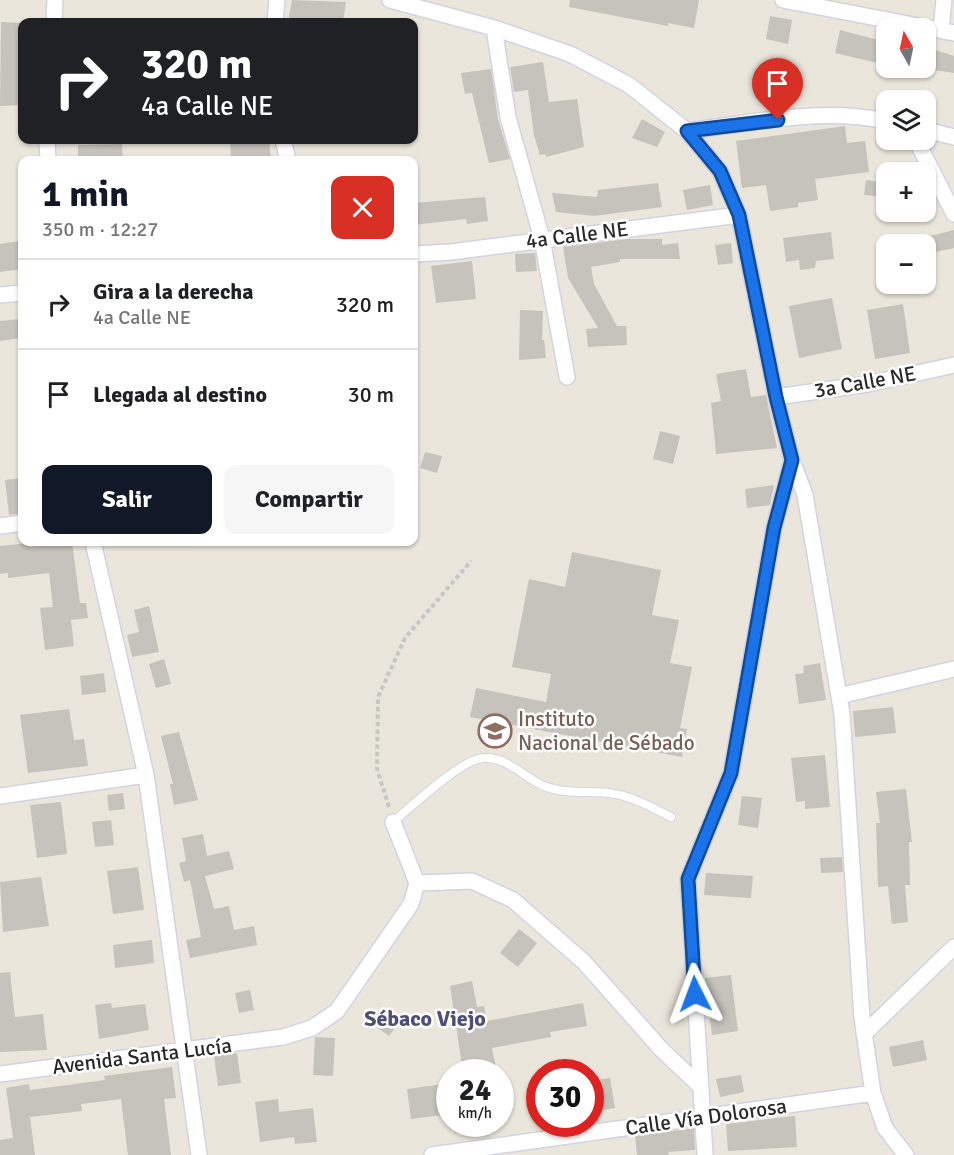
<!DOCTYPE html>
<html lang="es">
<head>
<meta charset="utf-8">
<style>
  :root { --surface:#fff; --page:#f6f6f6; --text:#202124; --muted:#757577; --line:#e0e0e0; --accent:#111827 }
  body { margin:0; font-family:Signika,sans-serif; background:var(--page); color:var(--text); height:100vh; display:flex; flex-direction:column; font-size:22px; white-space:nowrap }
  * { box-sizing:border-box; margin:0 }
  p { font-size:20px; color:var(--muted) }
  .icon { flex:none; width:33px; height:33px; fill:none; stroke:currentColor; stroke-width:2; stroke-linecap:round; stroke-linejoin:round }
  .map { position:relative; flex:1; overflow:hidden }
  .side { position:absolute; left:18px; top:156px; width:400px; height:390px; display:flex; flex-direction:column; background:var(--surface); border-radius:12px; box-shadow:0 2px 4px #0004 }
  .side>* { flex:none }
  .banner { position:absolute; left:18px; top:18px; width:400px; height:126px; border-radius:12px; box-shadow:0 2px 4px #0004; background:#202124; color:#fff; overflow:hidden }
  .needle { width:39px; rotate:351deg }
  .fabs { position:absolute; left:876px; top:18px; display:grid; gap:12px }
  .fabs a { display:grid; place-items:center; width:60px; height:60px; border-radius:12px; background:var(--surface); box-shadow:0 2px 4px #0004; font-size:30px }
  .speed { position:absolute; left:436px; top:1059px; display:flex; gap:12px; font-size:30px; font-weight:700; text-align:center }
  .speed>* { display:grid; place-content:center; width:78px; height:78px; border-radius:50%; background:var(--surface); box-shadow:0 2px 4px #0004; line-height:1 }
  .speed small { font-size:15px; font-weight:400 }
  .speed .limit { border:9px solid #d22; background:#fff; color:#111 }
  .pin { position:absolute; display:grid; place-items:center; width:51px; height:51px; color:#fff; margin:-62px -26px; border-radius:50% 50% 50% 0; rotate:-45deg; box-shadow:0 0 6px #0007 }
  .pin .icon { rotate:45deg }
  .me { position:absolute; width:66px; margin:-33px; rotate:357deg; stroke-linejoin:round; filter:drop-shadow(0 0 4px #0008) }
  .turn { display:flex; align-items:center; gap:21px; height:126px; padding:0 24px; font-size:27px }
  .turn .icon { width:78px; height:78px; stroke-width:2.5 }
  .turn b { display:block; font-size:42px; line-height:51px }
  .round { display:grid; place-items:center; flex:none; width:63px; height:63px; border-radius:12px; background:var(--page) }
  .overview { display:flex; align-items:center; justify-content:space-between; height:102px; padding:0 24px }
  h1 { font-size:36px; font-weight:800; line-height:45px; color:var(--accent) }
  .button { display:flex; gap:12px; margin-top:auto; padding:12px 24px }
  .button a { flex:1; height:69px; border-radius:12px; background:var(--accent); color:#fff; font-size:24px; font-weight:800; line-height:69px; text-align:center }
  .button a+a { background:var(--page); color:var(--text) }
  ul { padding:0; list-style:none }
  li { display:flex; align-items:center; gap:18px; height:90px; padding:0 24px; border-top:2px solid var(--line) }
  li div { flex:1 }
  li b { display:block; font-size:22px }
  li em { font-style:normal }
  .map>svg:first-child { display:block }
  .building { fill:#c6c3bc }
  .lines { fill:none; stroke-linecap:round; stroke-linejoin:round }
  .service-casing { stroke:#d2d3e1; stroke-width:10 }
  .minor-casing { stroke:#d2d3e1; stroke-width:18 }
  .path { stroke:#c7c7c7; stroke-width:4; stroke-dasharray:4.5 3; stroke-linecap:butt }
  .service { stroke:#fff; stroke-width:8 }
  .minor { stroke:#fff; stroke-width:15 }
  .route-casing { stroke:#114b97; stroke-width:15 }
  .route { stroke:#1a73e8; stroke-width:10 }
  .labels { text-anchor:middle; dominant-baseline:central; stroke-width:5; stroke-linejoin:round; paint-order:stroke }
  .street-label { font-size:21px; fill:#292929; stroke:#fff }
  .education-label { font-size:21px; fill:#785e54; stroke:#fff; text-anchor:start }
  .neighbourhood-label { font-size:22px; font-weight:bold; fill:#4d4f77; stroke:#fff }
</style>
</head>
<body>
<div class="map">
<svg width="954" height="1155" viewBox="0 0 954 1155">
  <rect width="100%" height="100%" fill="#ebe6dc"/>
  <path class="building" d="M292,0L346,2L343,22H288Z
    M570,0H699L694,28L668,23V26L569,7Z
    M770,16L792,20L788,44L766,39Z
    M1,22L22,23V105L0,106Z
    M840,30L886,42V65L835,53Z
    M926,47L954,56V73L926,69Z
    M543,62L549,102L577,99L584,147L546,157L545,154L540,155L534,135L528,90L514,92L510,67Z
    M491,69L498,119L510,159L489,163L472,93L465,94L461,73Z
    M642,119L665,132L657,147L632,138Z
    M845,126L847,143L865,141L869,172L815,179L818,200L798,203V207L770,211L766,185L742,188L736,141Z
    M230,140H269L271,159L231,160Z
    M122,144L123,160H78V145Z
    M866,180L886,183V197L864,195Z
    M658,183L662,207L594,216L556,212L552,193L597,197L598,190Z
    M710,185L713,205L687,210L683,190Z
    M485,197L488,221L467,224L466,219L414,225V203Z
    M954,230V248L926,254V237Z
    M831,232L834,259L816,261L815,268L800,270L799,260L786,262L783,238Z
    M627,239H662V245L678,243L680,259H620V262L591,267L594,284L617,326H626L627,345L588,347L586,329L598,328L568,278L563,247Z
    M19,241L22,269L0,272V244Z
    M731,243L733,263L718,265L715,245Z
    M535,253L537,271L516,272L515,254Z
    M472,261L476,299L436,303L431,266Z
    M832,298L842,349L799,358L789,306Z
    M903,304L910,353L875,359L867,310Z
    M520,310L543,311L542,340H544L546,358L519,360Z
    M20,319L22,338L0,341V321Z
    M746,369L751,397L766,395L777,448L716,454L711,403L721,401L716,374Z
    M660,431L680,436L673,464L653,459Z
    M425,452L442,456L437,473L420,468Z
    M22,478V513L9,515L5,480Z
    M774,485L770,505L747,508L745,489Z
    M72,542L80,603H86L88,618L71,620L74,646L45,650L40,608L53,607L49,573L8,578V573L0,574V546L28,543L29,547Z
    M572,552L661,570L652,615L679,620L670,663L692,667L680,728L687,729L682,757L470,717L476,688L546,702L551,674L512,667L529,579L565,587Z
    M149,606L159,652L132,657L127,635L139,632L134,610Z
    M164,659L171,684L156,688L149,664Z
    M820,663L826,700L799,704L795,674L804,673L803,666Z
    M104,673L106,692L82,695L80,676Z
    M893,707L896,733L855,737L853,711Z
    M69,709L74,740L84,739L88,766L28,773L20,715Z
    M179,732L198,800L174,805L170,784H173L161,736Z
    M825,755L830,807L805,809V801L796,802L791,758Z
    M906,789L912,842H909L910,885H905L908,922L892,924L888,886L878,887L876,823H880L876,792Z
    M123,793L125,809L109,811L107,795Z
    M742,796L762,798L758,828L738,825Z
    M61,802L67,854L37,858L30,805Z
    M111,820L114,845L95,847L92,822Z
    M203,834L207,856L229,851L234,869L205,876L214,909L229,906L234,930L254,926L257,945L190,958L186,940L201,937L190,880L184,882L179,863L186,861L182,838Z
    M842,857L843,872L821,873L820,858Z
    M138,867L144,910L113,914L107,871Z
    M706,873L753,876L751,898L704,895Z
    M41,877L49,926L3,932L0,882Z
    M519,929L537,943L518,967L500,953Z
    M152,940L154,963L115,968L113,945Z
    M10,972L15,1017L43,1014L47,1050L0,1052V973Z
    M731,975L738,1031L712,1035L705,978Z
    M472,981L477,1007L484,1006L487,1021L583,1003L587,1026L550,1032L551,1037L492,1048L497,1072H463L450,986Z
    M250,990L254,1010L239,1013L235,993Z
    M111,1003L112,1008L145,1004L149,1030L99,1039L95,1005Z
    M383,1009L400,1021L389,1036L372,1024Z
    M315,1037L335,1038L333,1076L313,1075Z
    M923,1040L927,1060L893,1067L889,1047Z
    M237,1053L241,1083L218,1086L214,1056Z
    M172,1067L176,1098L164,1099L171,1155H128L121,1099L81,1104L82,1111L30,1117L35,1155H0V1140L13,1138L6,1088L29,1084L30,1090L105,1080L104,1076Z
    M741,1075L744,1092L720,1097L716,1079Z
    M610,1078L615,1108L597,1111L596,1105H591V1081Z
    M450,1083V1114L411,1119L407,1089Z
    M278,1099L279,1112L313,1108L317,1142L295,1144L294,1137L260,1142L255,1102Z
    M795,1116L797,1147L728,1151L726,1124Z
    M694,1128L695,1150L668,1152L669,1155H637L635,1136Z"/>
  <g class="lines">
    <g class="service-casing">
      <path id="service" d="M393,822C412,806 456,765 478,759C504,753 523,777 544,786C564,794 587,791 608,793C630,795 651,807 671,817"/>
    </g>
    <g class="minor-casing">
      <path id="minor" d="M390,0L494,28L570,54L629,85L687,131L720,171L739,215L776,397L792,460L805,495L842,714L862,1018L873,1093L885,1128L906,1155
        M783,0L954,33
        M54,22L55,0
        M275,22L277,0
        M494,28L508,117L542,239L567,377
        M941,30L944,0
        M926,130L954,137
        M687,131C752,123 821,107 886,121
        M47,140L48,160
        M283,140L288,160
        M916,140L954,214
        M414,254L451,252L739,215
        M0,295L22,293
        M776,397L868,384L954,365
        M0,526L22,523
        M93,542L146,775L199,1155
        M839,696L954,669
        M0,796L146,775
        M417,883L472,881L513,900L584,962L661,1049L700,1086
        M864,1034L954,947
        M0,1074L283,1037L312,1028L337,1011L411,904L417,883L393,822
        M432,1155L873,1093
        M705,1155L688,879L731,773L774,528L792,460"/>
    </g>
    <path class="path" d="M389,807L377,769L378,697L405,638L471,561"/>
    <use href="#service" class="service"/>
    <use href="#minor" class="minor"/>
  </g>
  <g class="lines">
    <g class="route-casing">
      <path id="route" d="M695,994L688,879L731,773L774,528L792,460L776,397L739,215L720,171L687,131L778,120"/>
    </g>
    <use href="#route" class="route"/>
  </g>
  <defs>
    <g id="university-ring" transform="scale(1.725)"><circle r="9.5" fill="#fff" stroke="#8d6e63" stroke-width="1.5"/><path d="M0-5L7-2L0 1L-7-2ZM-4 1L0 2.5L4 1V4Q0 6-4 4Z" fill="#8d6e63"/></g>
  </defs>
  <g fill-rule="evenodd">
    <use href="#university-ring" x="495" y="731"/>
  </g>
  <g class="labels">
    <g class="street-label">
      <text transform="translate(577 235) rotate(-7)">4a Calle NE</text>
      <text transform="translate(865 382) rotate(-10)">3a Calle NE</text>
      <text transform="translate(142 1056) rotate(-7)">Avenida Santa Lucía</text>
      <text transform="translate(706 1117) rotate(-8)">Calle Vía Dolorosa</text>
    </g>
    <g class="education-label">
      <text x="518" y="719">Instituto<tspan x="518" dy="24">Nacional de Sébado</tspan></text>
    </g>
    <g class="neighbourhood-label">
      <text x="425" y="1018">Sébaco Viejo</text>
    </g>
  </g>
</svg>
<div class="fabs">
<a><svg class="needle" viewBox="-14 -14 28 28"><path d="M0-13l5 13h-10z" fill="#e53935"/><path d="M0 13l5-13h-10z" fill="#757577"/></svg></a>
<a><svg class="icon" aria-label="layers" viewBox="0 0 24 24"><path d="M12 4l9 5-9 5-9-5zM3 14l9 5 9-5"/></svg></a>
<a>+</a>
<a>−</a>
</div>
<div class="speed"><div>24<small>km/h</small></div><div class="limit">30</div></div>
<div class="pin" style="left:778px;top:120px;background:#d93025"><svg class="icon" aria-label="arrive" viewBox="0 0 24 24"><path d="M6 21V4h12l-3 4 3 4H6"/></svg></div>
<svg class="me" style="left:695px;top:994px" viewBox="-20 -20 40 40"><path d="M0-17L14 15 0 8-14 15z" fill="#1a73e8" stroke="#fff" stroke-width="4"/></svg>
<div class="banner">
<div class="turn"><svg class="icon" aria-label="right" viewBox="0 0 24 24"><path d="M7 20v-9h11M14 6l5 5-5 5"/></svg><div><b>320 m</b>4a Calle NE</div></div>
</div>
<section class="side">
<div class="overview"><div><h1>1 min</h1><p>350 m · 12:27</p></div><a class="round" style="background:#d93025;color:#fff"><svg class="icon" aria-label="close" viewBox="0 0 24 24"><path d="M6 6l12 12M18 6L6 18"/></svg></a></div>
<ul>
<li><svg class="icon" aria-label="right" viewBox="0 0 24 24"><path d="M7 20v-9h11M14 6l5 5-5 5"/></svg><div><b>Gira a la derecha</b><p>4a Calle NE</p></div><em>320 m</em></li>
<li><svg class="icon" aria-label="arrive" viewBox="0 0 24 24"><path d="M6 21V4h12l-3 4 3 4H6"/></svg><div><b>Llegada al destino</b></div><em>30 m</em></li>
</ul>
<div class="button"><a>Salir</a><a>Compartir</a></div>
</section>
</div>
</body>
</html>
